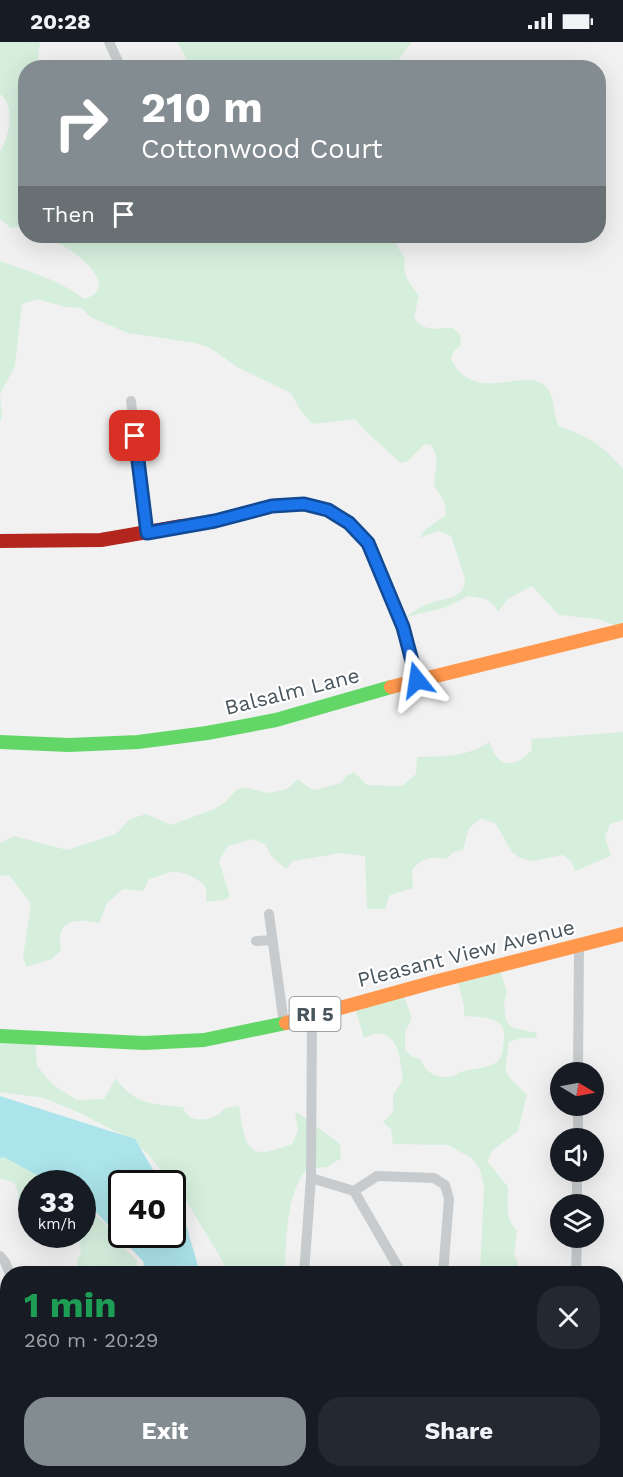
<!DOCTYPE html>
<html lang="en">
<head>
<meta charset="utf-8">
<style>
  :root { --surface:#171b24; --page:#242831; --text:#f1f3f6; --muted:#9ea1a6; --accent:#838c90 }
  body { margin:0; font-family:"Work Sans",sans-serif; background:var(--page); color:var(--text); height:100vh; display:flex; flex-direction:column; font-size:22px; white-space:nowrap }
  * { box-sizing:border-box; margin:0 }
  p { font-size:20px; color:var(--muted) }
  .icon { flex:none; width:33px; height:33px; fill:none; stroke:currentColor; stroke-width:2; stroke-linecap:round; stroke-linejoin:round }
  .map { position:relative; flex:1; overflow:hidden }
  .drawer { position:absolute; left:0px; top:1224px; width:624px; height:212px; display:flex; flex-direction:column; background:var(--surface); border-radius:24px 24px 0 0; box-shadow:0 6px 24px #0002 }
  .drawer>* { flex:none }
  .hud { position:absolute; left:18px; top:18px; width:588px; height:183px; border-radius:24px; box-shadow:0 6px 24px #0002; background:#838c90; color:#fff; overflow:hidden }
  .needle { width:39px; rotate:100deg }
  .buttons { position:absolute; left:550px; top:1020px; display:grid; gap:12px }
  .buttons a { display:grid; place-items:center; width:54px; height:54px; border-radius:50%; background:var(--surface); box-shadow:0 6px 24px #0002; font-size:30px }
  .speed { position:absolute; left:18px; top:1128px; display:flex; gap:12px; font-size:30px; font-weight:700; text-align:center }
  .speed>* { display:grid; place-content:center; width:78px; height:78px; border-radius:50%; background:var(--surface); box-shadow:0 6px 24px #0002; line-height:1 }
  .speed small { font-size:15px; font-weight:400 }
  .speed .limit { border:3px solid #111; border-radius:9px; background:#fff; color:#111 }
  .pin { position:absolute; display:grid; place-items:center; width:51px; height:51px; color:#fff; margin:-26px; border-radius:12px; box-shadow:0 3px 9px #0006 }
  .me { position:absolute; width:66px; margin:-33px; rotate:345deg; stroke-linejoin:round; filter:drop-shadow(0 0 4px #0008) }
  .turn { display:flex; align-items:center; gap:21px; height:126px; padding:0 24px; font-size:27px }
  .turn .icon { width:78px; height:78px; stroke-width:2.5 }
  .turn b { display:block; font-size:42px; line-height:51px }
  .then { display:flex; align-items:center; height:57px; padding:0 24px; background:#0003; gap:12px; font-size:22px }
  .round { display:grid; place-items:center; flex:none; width:63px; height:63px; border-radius:24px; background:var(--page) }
  .overview { display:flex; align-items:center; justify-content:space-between; height:102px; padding:0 24px }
  h1 { font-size:36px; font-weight:700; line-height:45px; color:#1e9e55 }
  .cta { display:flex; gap:12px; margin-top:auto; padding:12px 24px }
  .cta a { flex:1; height:69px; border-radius:24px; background:var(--accent); color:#fff; font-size:24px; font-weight:700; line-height:69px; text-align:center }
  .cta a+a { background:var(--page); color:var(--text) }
  .status { display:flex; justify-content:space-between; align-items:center; height:42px; padding:0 30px; background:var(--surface); direction:ltr }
  .status svg { height:16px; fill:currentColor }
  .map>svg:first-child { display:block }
  .green { fill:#d6efdd }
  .water { fill:#ace4eb }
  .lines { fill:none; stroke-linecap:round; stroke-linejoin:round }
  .street { stroke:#c8cbcd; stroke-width:10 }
  .fast { stroke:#63d668; stroke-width:14 }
  .slow { stroke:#ff974d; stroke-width:14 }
  .jam { stroke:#b3261e; stroke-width:14 }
  .route-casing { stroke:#114b97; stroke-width:15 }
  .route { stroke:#1a73e8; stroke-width:10 }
  .labels { text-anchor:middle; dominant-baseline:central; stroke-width:4.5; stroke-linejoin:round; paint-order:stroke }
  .shield { fill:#fff; stroke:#7f888d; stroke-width:1.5 }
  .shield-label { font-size:20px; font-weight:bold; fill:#48555c }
  .street-label { font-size:21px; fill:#48555c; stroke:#fff }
</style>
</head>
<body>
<div class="status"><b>20:28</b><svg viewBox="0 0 49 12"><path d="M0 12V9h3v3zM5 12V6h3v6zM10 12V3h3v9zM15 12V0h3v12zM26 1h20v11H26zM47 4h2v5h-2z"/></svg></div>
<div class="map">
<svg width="623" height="1435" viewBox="0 0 623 1435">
  <rect width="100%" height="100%" fill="#f1f1f1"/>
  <path class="green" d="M0,0H40L37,25L26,26L25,184L11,186L0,177V109C9,95 16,64 0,52Z
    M177,0H412L399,17L397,26L191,25Z
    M38,194H391L405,217C402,233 410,242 419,254L414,275C422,291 438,286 453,286L460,292L461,303L454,309L451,317C475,365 526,323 546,345C556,356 552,370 559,384C591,396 600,401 623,427V586L597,577L559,573L532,544L508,557L498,570L495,564L486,557L468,554L447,565L406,575C412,570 420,565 427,562C442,556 465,558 465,537L451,494L439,489L419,496L426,487L446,473L444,459L434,443L437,415L431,403L425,402L408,419L400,421C385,405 368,394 355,377L312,382L299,366L291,351L237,325L210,306L196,301L128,291L90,275L82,266L66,265L37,257L22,262L15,324L0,352L2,376L0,379V219C29,229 60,238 84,257C122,245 77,211 60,202C53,199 45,196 38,194Z
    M623,690V778L610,782L605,795L611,814L575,829L571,819L563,813L532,819L520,816L512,810L496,782L481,776L469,786L463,808L453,810L447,817C432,814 421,816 412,828L413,846L390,853L385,867H367L365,814L341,811L293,819L286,827L272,815L265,802L252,797L228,804L219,819L230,855L223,858L206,860C207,854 207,847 203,842C197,836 180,828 172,830C165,831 157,835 149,837L143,849L123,847L107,861L99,881C85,878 64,875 60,893C59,897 61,904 61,908L52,917L26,925L23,915L31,862L9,833L0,834V801L14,794L67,808L116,792L130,777L146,772L171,783L214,767L225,760L236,748L244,745L269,751L287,747L298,737L308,745L315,748L341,741L346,734L354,730L367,743L402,744L416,732L417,715C446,714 464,716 489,700C492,706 494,713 499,717C509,727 525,717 532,707L531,697Z
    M499,925L507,950L504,962L506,979L513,986L537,991L536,996H522L509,1000C504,1033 502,1030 527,1052L518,1089L493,1108L487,1119L508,1145C508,1163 504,1175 517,1189L514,1212L518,1222L517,1231H480L484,1145L480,1128L473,1117L448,1103L393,1102L391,1087L383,1080C400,1067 390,1066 394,1051C396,1047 400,1044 402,1039C403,1035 402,1030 401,1025C399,1003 389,982 364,996L354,963L403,950L412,977L405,990V1007L411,1014L421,1017C425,1031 438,1038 453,1034C456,1034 458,1031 461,1030C473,1026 486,1027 497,1020C502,1016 502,1009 503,1003C510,973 486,976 464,974V964L457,937Z
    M0,991L35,993L37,1024L53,1043L77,1058L104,1057L116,1036C134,1063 153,1062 183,1065C188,1084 215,1079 225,1066L239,1064C242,1078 242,1112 264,1110C273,1109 283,1105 292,1102L298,1089L295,1071L297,1070L340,1102L341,1116L327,1125L307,1127C286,1150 286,1201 285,1231H226L223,1220L187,1160L148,1112L132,1098L80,1071L44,1056L0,1050Z
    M0,1112L52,1141L32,1142L31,1161L18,1159V1149L14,1141L0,1136Z
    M83,1165L103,1179L122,1205L137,1218V1231H79L77,1219L81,1210L80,1197L76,1193L82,1192Z
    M370,1428H536L538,1435H374Z"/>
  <path class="water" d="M0,1054L135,1097L161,1141L122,1142V1192H172L173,1161L187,1186L200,1231H146L143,1219L89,1163L83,1159L82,1142L51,1141L4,1115L0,1116Z
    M623,1352V1435H537L542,1428H616L617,1356Z
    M7,1368L8,1428H274L283,1435H0V1372Z"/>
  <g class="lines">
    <path class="street" d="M109,0L121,26
      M131,359L147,491
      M269,872L284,982
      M256,899L272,898
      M578,1030L579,904
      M578,1096V1064
      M311,1136L354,1149L402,1232
      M354,1149L377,1134L434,1136L445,1143L449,1157L443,1232
      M577,1162V1130
      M0,1214L5,1220L10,1232
      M304,1232L311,1136L312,973
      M576,1232L577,1196
      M0,1256L8,1246"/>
    <path class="fast" d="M0,700L69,703L138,700L207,691L276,678L391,645
      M0,994L144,1001L204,998L286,981"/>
    <path class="slow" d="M182,484L215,479L272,464L304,462L328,468L349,481L368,501L403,585L417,638
      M391,645L623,588
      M286,981L434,940L623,892"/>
    <path class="jam" d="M0,499L101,498L182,484"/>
  </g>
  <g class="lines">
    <g class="route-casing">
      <path id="route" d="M135,394L147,491L215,479L272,464L304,462L328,468L349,481L368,501L403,585L417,638"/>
    </g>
    <use href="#route" class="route"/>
  </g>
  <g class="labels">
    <rect class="shield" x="289.5" y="955" width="51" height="34" rx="4.5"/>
    <g class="shield-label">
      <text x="315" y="972">RI 5</text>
    </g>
    <g class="street-label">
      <text transform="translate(292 649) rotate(-14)">Balsalm Lane</text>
      <text transform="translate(466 911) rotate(-14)">Pleasant View Avenue</text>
    </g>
  </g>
</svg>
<div class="buttons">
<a><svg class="needle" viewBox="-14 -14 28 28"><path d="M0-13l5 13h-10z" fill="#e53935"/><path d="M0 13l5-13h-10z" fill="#9ea1a6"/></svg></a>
<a><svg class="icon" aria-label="sound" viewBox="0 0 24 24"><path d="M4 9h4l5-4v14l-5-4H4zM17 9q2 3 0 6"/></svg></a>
<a><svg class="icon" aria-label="layers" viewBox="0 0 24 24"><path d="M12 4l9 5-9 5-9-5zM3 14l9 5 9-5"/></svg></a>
</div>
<div class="speed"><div>33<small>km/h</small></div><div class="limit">40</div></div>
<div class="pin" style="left:135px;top:394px;background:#d93025"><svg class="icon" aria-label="arrive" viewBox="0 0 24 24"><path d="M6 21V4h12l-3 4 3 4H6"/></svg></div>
<svg class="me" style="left:417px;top:638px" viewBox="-20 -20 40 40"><path d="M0-17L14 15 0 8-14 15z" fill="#1a73e8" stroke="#fff" stroke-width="4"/></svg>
<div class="hud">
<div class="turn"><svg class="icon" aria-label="right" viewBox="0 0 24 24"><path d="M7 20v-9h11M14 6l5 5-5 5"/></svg><div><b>210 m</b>Cottonwood Court</div></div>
<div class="then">Then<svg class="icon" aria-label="arrive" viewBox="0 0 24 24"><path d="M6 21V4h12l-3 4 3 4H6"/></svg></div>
</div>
<section class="drawer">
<div class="overview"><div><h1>1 min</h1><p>260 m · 20:29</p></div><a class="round"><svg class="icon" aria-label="close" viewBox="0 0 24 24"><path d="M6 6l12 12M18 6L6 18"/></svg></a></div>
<div class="cta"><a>Exit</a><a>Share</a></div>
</section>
</div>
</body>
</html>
